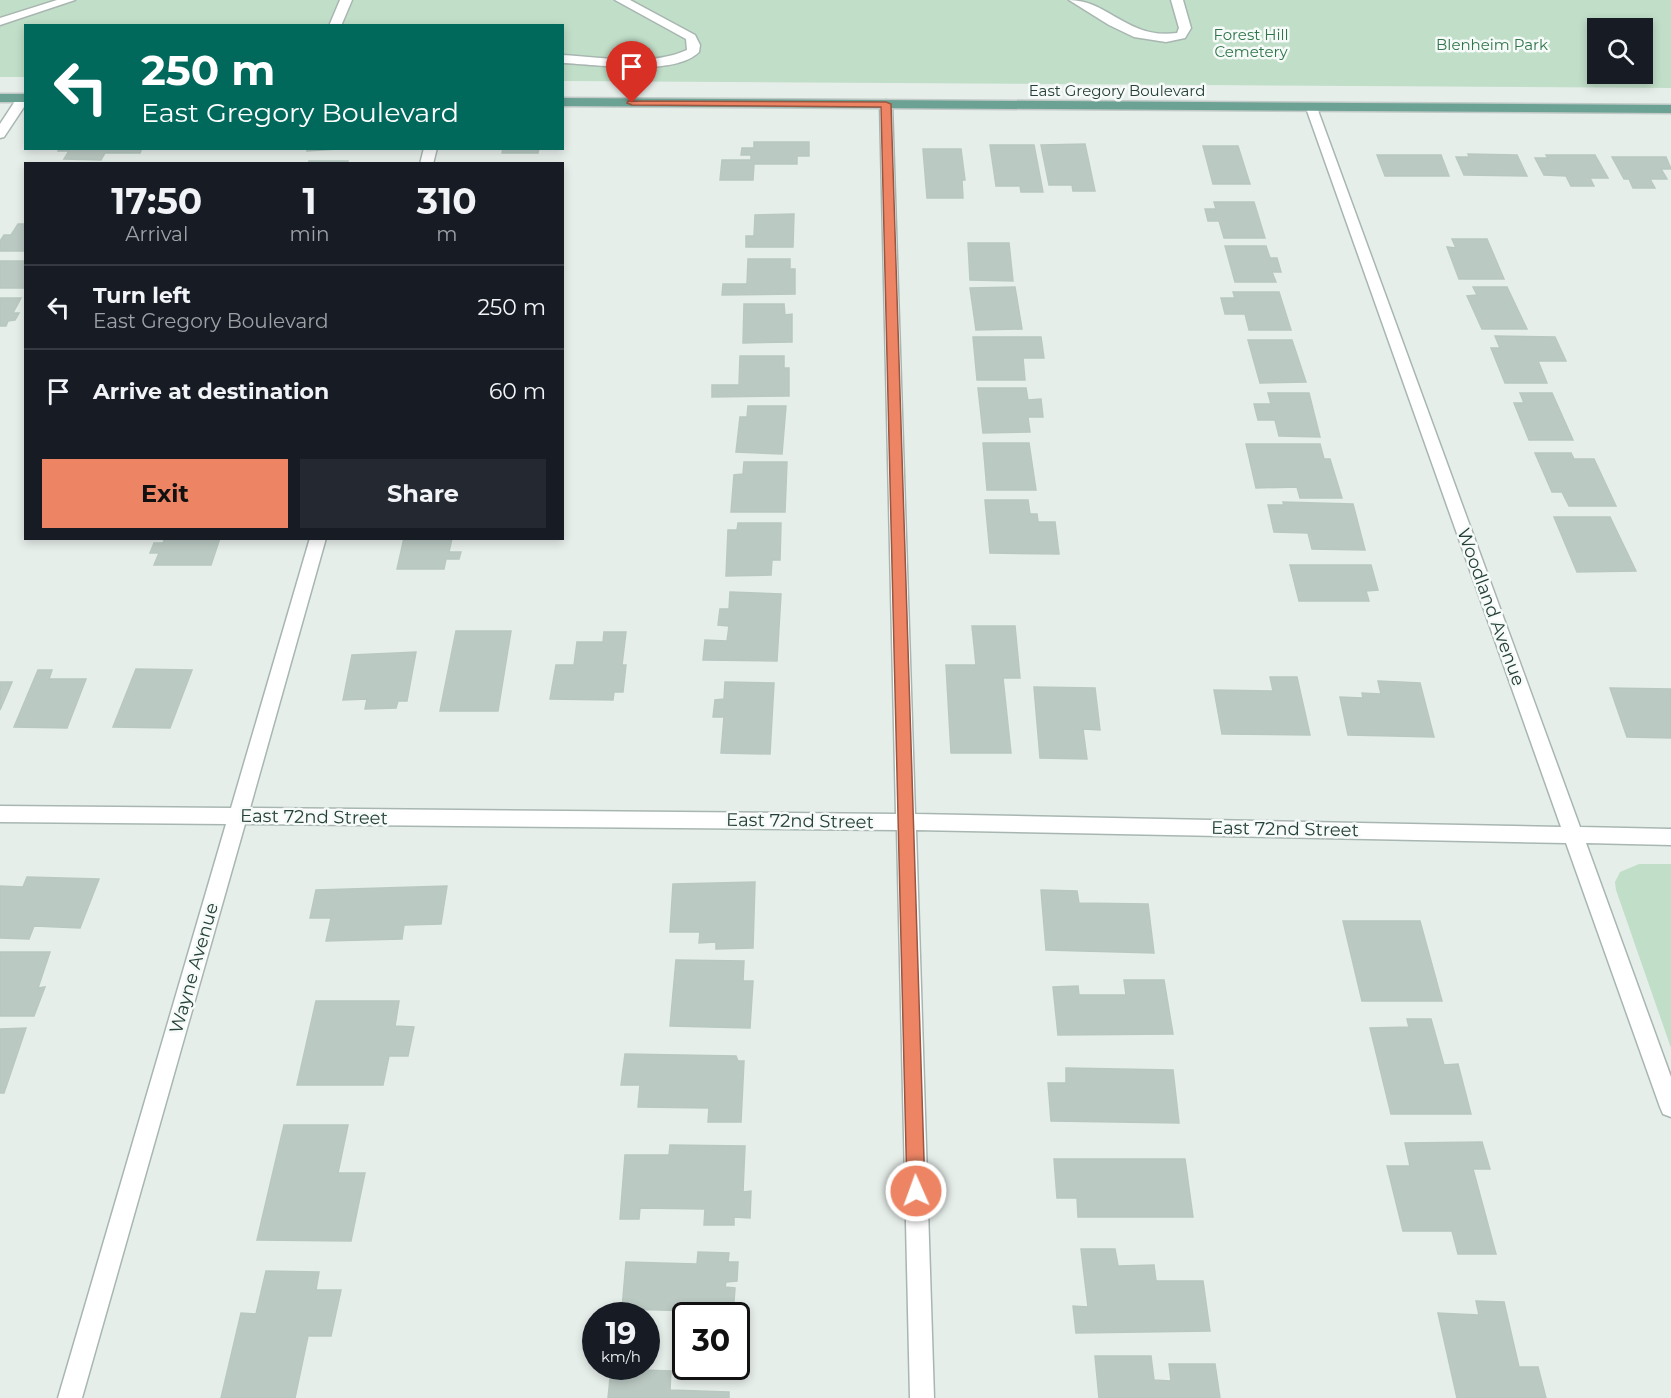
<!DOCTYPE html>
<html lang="en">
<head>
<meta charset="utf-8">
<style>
  :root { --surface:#171b24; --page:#242831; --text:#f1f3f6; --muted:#9ea1a6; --line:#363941; --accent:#ed8564 }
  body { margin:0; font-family:Montserrat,sans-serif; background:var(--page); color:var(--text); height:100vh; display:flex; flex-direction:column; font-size:22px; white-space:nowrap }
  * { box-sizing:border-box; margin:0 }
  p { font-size:20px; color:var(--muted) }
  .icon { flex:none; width:33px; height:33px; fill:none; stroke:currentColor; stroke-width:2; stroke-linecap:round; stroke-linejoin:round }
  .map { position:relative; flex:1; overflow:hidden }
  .details { position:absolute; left:24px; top:162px; width:540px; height:378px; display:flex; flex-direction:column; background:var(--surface); border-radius:0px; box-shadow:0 3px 9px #0003 }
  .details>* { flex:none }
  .top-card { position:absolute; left:24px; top:24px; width:540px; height:126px; border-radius:0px; box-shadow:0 3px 9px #0003; background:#00695c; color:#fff; overflow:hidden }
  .buttons { position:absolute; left:1587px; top:18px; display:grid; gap:12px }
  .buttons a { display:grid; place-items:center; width:66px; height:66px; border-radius:0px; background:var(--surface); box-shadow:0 3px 9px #0003; font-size:30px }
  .speed { position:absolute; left:582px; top:1302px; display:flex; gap:12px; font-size:30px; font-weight:700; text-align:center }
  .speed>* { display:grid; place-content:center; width:78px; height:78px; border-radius:50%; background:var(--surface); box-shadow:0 3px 9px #0003; line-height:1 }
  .speed small { font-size:15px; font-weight:400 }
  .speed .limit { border:3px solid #111; border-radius:9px; background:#fff; color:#111 }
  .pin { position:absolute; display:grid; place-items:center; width:51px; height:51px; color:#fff; margin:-62px -26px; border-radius:50% 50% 50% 0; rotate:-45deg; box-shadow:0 0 6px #0007 }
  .pin .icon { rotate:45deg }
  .me { position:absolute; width:66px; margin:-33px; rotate:358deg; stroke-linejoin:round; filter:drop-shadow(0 0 4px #0008) }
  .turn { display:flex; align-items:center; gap:21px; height:126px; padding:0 18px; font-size:27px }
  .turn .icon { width:78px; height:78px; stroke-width:2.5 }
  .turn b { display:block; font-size:42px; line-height:51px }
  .eta { display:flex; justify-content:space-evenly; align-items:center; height:102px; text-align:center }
  .eta b { font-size:36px; font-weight:700; line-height:42px }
  .cta { display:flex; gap:12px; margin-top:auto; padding:12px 18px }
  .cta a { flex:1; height:69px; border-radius:0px; background:var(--accent); color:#111; font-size:24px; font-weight:700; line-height:69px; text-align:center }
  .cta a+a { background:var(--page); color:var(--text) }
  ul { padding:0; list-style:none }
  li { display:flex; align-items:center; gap:18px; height:84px; padding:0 18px; border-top:2px solid var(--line) }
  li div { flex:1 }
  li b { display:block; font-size:22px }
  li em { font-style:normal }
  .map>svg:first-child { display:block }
  .green { fill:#c0dec8; fill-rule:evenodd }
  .building { fill:#bbc9c3; stroke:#b8c8c1; stroke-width:1.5 }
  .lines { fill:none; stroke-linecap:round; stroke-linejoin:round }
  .minor-casing { stroke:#a8b6b1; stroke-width:3 }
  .major-casing { stroke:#c2cac7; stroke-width:3 }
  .minor { fill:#fff; fill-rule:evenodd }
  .major { fill:#6ca294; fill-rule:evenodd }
  .route { fill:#ed8564; stroke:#9a5641; stroke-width:1.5 }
  .labels { text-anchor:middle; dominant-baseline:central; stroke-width:5; stroke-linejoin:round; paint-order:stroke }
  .far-park-label { font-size:15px; fill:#30764a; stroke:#f6faf8 }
  .far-street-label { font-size:15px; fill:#254038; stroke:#f6faf8 }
  .street-label { font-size:18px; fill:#254038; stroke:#f6faf8 }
</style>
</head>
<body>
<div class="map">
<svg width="1671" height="1398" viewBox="0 0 1671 1398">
  <rect width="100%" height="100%" fill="#e6eeea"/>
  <path class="green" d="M0,0H1671V88L563,81L562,26H26L25,77H0ZM1598,28H1642V74H1598Z
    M1639,864H1671V1048L1616,890L1615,882L1620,872Z"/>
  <path class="building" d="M754,142H809V156H797V164H754L753,180H720L722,160H751V155H741L742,148H754Z
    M1085,144L1095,191H1073L1072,185H1049L1041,145Z
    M990,145H1034L1043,192H1021L1020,186H996Z
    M1203,146H1238L1250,184H1213Z
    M59,148H142L140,153H105L101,160L64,159L69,151H58Z
    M308,148H355L307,151Z
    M503,148H539L538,153H502Z
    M923,149H961L965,180H962L963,198H927Z
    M1468,154L1517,155L1527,176L1464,175L1456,157H1469Z
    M1377,155H1441L1449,176H1385Z
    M1546,155H1595L1608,178H1590L1594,186H1571L1566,176L1544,175L1535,158H1548Z
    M1612,157H1666L1671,169H1661L1667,179H1650L1655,188H1633L1629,179H1624Z
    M309,161H348V164H308Z
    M1214,202H1254L1265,238H1224L1219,221H1208L1205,209H1216Z
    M794,214L793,247H746V236H754L755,215Z
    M18,224H26V251H0V241L4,235H11Z
    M1452,239H1487L1504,279H1459L1447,247L1456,248Z
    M968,243H1009L1013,281L970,280Z
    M1225,246H1266L1270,258H1277L1281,272H1272L1276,282H1235Z
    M748,259H790V269H795V294L722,295L723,284H747Z
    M0,261H26L24,288H0Z
    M1015,287L1022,329L976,330L970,288Z
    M1473,287H1507L1527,329H1482L1467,296L1477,295Z
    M1233,292H1279L1291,330H1249L1245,314H1225L1221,298H1235Z
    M0,298H21L13,313H19L15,320L8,321L6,326H0Z
    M744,304H784L785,315L792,314V342L743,343Z
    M1495,336L1555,337L1566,361H1538L1547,383H1505L1491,348H1500Z
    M973,337H1041L1044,358H1023L1025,380H977Z
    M1248,340H1292L1306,382L1260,383Z
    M740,356H784V368H789V396L712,397V385H739Z
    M978,388H1026L1028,400L1041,399L1043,417H1028L1030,432L983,433Z
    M1268,393H1309L1320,437L1279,436L1275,420H1258L1254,404H1271Z
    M1520,393H1552L1573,440H1529L1514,403H1524Z
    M748,406H786L782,454L736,452L740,417H747Z
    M983,443H1029L1036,490H987Z
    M1246,444H1320L1324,459H1330L1342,498H1300L1297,487L1256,488Z
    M1535,453H1571L1574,459H1594L1616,506H1569L1562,492H1552Z
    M744,462H787L785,512H731L734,475L743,474Z
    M985,500H1028L1030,514H1037L1038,522H1055L1059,554L990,553Z
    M1283,502L1353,504L1365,550L1312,549L1308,533L1274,532L1268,505H1284Z
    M1554,517H1610L1636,571L1577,572Z
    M738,523H781L780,560H772L771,575L726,576L728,530H737Z
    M165,538H220L211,565H154L159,553H150L154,543H163Z
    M404,538H452L449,552H461L459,559H446L444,569H397Z
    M1290,565H1371L1378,590L1366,591L1369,601H1299Z
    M730,592L781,594L777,661L703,660L705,640L727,641L729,626L718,625L720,609H729Z
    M972,626H1015L1020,678H1003L1011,753H951L946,665H976Z
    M456,631H511L498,711H440Z
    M604,632H626L622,665H626L623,692H614L613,700L550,699L556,665H574L577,642H603Z
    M416,652L407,701H398L396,708L365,709L367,699L343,700L352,655Z
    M136,669L192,670L170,728L113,727Z
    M38,670H52L49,679H86L67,728L14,727Z
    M1270,677H1297L1310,735L1222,734L1214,690L1273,691Z
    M1378,681L1420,683L1434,737L1348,735L1340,697L1363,698L1362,693L1381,694Z
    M0,682H12L0,710Z
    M725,682L774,683L770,754L721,753L724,717H713L715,700L724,699Z
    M1034,687L1095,688L1100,730L1083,729L1087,759L1040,758Z
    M1610,688L1671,689V738L1627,737Z
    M27,877L99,879L80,928L34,926L29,939L0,938V886L23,887Z
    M755,882L753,948L716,949V942L699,943L700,932H670L673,884Z
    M447,886L441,924L404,925L402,939L326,941L331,918H310L316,890Z
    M1041,890L1077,891L1079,903L1148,904L1154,953L1046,950Z
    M1343,921H1420L1442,1001H1362Z
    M0,952H50L38,988L45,987L34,1016H0Z
    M676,960L744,961L743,981H753L750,1028L670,1026Z
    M1124,980H1164L1173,1034L1058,1035L1053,987L1078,986L1079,995H1126Z
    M316,1001H399L395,1026L414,1027L408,1056H389L383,1085H297Z
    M1407,1019H1431L1444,1065L1458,1064L1471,1114H1391L1370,1028L1409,1027Z
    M26,1028L4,1093H0V1029Z
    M625,1054L736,1056L738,1061H744L741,1122H708L709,1108L638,1107L640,1085H621Z
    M1066,1068L1173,1070L1179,1123L1051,1121L1048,1083H1066Z
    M284,1125H348L338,1173H365L351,1241L257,1240Z
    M1482,1142L1490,1169H1473L1496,1254H1458L1452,1231H1403L1387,1166H1410L1405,1143Z
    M670,1145L745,1146L743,1192L751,1191L750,1218L734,1217V1225H704L705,1209L640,1208L639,1219H620L625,1155H669Z
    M1054,1159H1185L1193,1217H1078L1077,1198H1057Z
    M1081,1249H1115L1118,1266L1154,1265L1156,1281H1203L1210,1331L1076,1333L1073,1306L1088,1307Z
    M698,1252L729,1253L728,1262H738L737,1281L726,1282L725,1287L735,1288L733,1315L696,1316V1311L622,1309L626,1262L697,1264Z
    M266,1271L319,1272L316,1290H341L331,1336H308L295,1398H221L241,1313L256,1314Z
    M1476,1301L1504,1302L1519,1367H1538L1546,1398H1457L1438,1313L1479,1315Z
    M1095,1356H1151L1154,1380L1171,1381L1169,1364H1215L1220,1398H1099Z
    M611,1369L671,1371L670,1390L729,1392V1398H608Z"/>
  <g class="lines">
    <g class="minor-casing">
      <path id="minor" d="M57,0H75L0,25V18Z
        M340,0H352L341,26H329Z
        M615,0H630L695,35L700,45L699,52C674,77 596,64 562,63V55C603,57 649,67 687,50L686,39Z
        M1069,0C1108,0 1128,40 1177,33L1179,28L1171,0H1183L1191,28L1185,38L1166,42L1134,37L1109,25Z
        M19,95H26V104L4,137L0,138V124Z
        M886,100L892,104L915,814L1561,827L1306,108L1308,105H1316L1580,827L1671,829V845L1586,843L1671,1077V1117L1663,1114L1660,1107L1566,843L916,830L934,1398H910L897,830L245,824L82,1398H58L226,824L0,822V806L231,808L310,538H326L250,808L896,814L880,104Z
        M424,148H437L433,164H420Z"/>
    </g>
    <g class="major-casing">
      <path id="major" d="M0,94H26V102H0Z
        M562,98L1671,105V113L562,106Z"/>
    </g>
    <use href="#minor" class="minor"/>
    <use href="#major" class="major"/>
  </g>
  <path class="route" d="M628,101L886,102L891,104L925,1191L922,1197L916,1199L910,1197L907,1191L881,107L632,105L627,103Z"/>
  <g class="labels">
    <g class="far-park-label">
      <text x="1251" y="34">Forest Hill<tspan x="1251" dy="17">Cemetery</tspan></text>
      <text x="1492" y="44">Blenheim Park</text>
    </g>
    <g class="far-street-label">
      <text x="1117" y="90">East Gregory Boulevard</text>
    </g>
    <g class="street-label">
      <text transform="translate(1491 607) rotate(70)">Woodland Avenue</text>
      <text transform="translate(314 817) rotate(1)">East 72nd Street</text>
      <text transform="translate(800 821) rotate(1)">East 72nd Street</text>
      <text transform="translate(1285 829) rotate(1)">East 72nd Street</text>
      <text transform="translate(194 968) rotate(-74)">Wayne Avenue</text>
    </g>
  </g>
</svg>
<div class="buttons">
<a><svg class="icon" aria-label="search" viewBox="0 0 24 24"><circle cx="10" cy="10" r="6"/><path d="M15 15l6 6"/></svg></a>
</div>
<div class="speed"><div>19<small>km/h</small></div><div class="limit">30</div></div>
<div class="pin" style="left:632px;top:103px;background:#d93025"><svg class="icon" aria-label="arrive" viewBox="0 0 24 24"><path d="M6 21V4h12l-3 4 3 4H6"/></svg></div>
<svg class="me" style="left:916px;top:1191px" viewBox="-20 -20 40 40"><circle r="17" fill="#ed8564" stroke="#fff" stroke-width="3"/><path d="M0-11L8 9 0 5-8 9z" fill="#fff"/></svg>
<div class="top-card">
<div class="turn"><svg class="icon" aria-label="left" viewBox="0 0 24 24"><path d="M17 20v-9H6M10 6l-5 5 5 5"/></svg><div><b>250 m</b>East Gregory Boulevard</div></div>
</div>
<section class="details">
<div class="eta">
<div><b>17:50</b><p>Arrival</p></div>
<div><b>1</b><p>min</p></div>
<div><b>310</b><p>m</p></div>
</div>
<ul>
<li><svg class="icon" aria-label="left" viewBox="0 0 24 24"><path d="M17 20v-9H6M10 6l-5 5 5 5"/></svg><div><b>Turn left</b><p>East Gregory Boulevard</p></div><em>250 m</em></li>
<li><svg class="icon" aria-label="arrive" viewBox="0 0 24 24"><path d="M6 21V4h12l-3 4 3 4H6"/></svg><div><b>Arrive at destination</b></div><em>60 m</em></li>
</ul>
<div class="cta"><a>Exit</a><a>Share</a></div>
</section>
</div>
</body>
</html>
